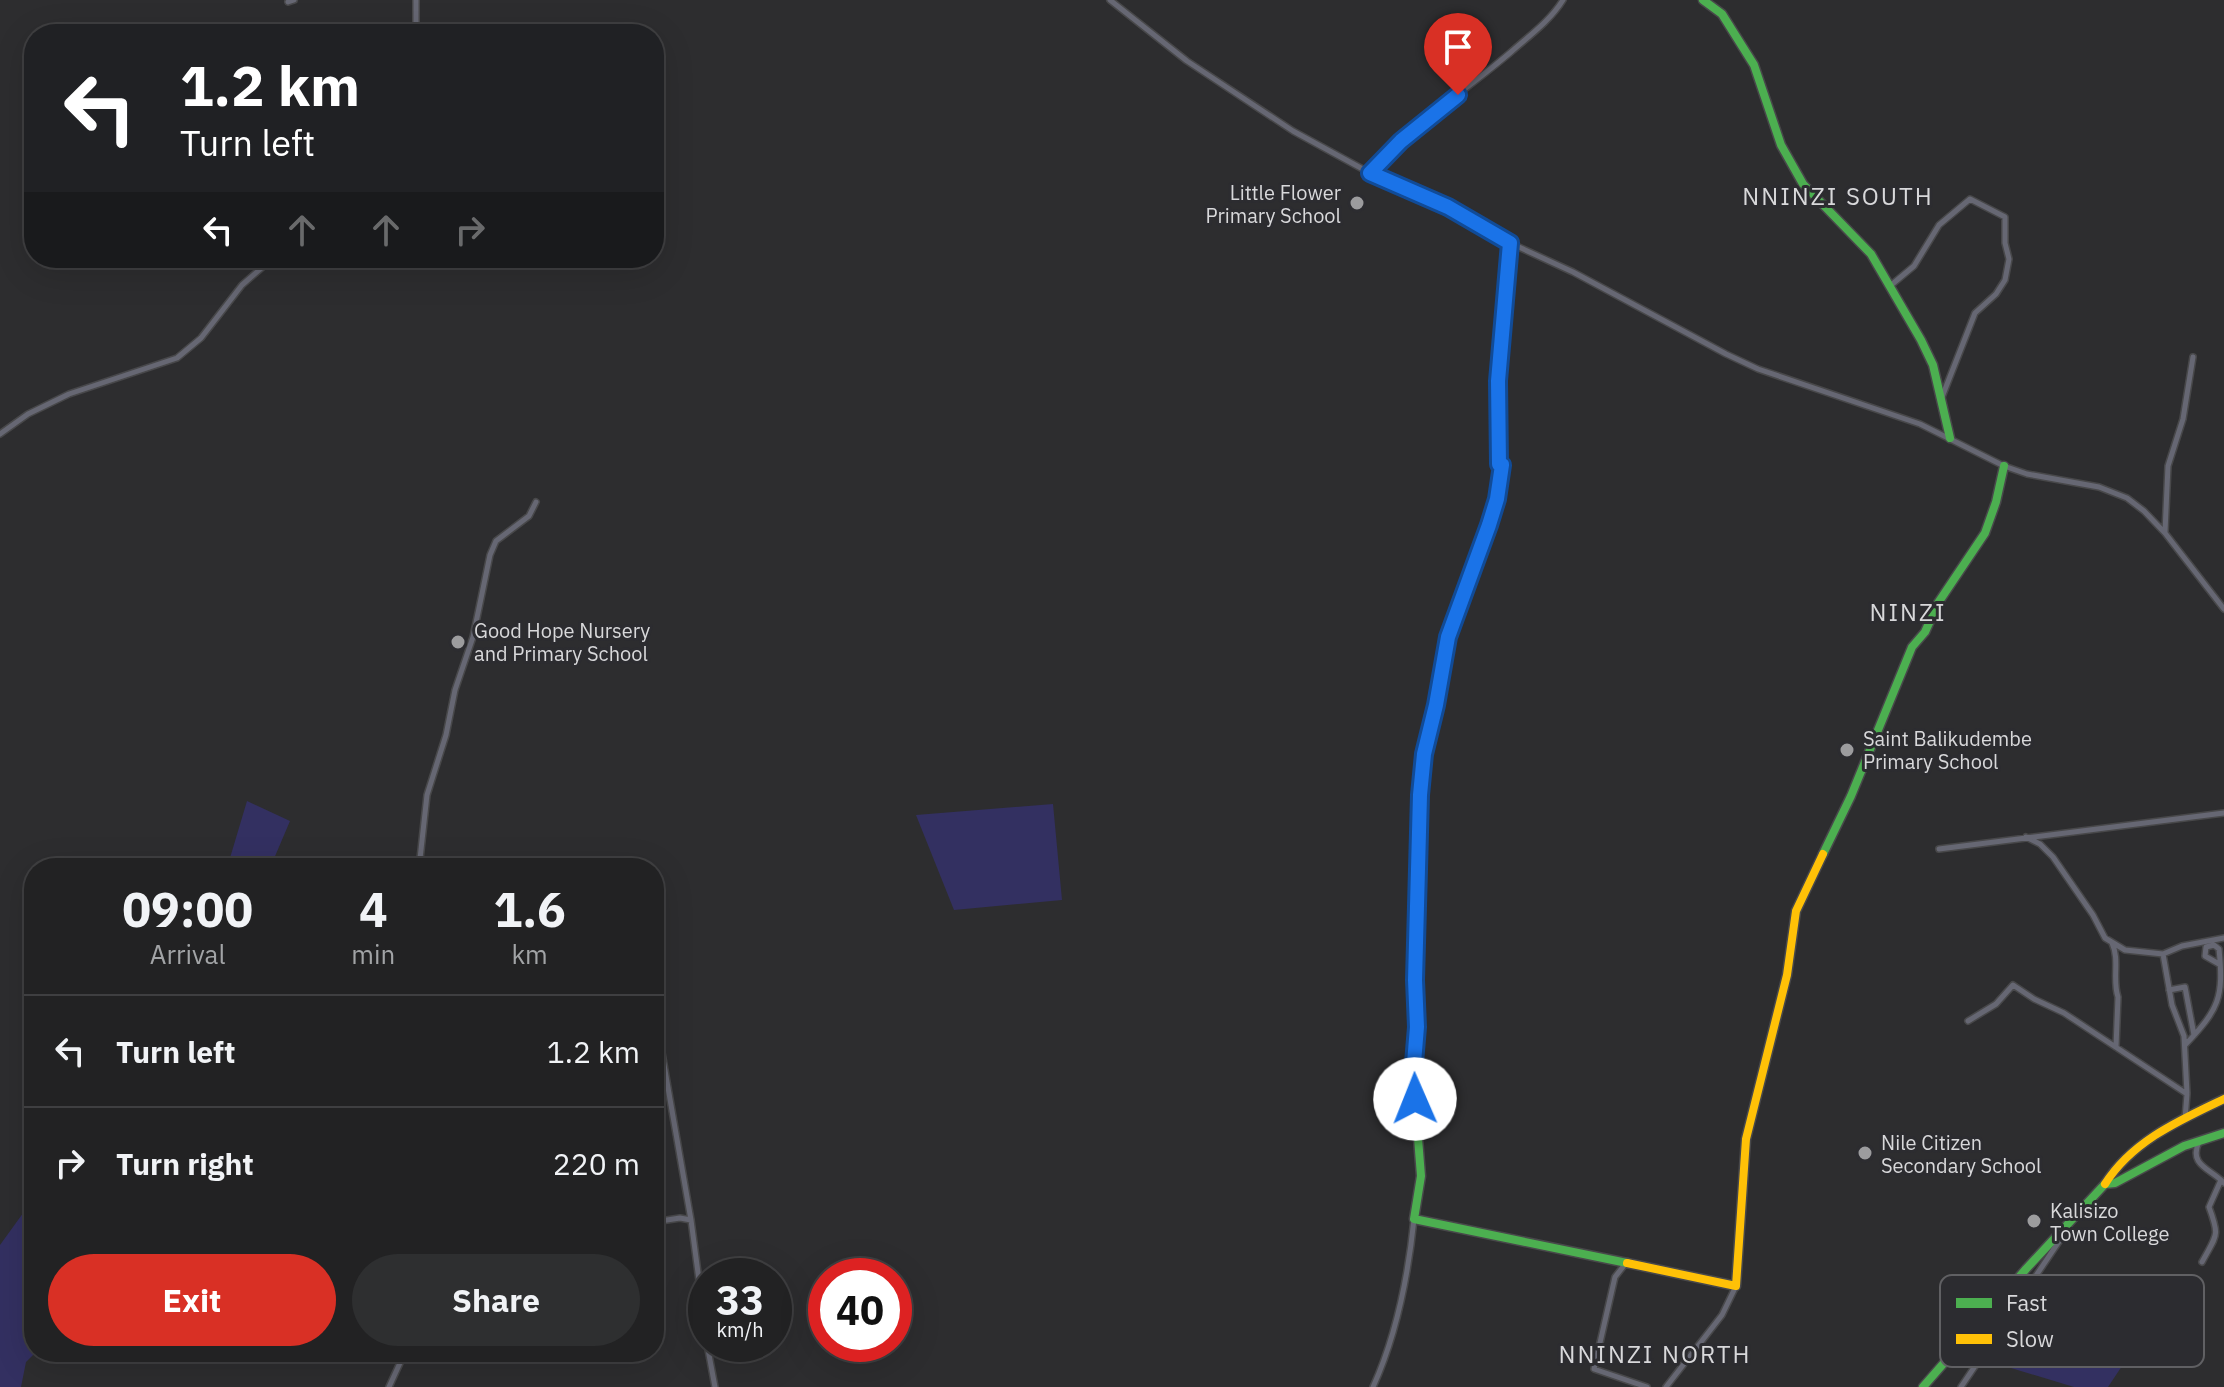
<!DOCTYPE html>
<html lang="en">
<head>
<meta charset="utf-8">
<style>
  :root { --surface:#222223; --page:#2e2f30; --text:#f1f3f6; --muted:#a2a4a6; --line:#3f3f41; --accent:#d93025 }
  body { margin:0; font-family:"IBM Plex Sans",sans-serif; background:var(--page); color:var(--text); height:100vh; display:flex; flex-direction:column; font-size:30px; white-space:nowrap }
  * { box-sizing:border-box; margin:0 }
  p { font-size:26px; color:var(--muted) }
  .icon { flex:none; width:44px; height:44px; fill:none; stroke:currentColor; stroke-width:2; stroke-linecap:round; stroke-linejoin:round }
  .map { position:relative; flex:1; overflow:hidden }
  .panel { position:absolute; left:24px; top:858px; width:640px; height:504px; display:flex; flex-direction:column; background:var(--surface); border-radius:32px; box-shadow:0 8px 32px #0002,0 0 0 2px var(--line) }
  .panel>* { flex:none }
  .guide { position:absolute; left:24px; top:24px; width:640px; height:244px; border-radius:32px; box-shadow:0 8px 32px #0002,0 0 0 2px var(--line); background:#202124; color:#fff; overflow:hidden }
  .speed { position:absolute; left:688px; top:1258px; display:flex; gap:16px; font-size:40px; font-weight:700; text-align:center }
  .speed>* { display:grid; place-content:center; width:104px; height:104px; border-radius:50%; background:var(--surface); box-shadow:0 8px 32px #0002,0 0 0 2px var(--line); line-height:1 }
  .speed small { font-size:20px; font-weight:400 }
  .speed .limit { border:12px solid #d22; background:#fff; color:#111 }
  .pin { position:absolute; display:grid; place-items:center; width:68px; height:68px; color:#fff; margin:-82px -34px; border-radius:50% 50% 50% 0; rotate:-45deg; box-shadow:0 0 8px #0007 }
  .pin .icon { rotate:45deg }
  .me { position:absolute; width:88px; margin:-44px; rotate:359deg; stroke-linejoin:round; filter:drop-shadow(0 0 6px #0008) }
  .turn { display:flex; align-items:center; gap:28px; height:168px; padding:0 24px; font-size:36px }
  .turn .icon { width:104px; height:104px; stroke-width:2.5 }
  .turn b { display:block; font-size:56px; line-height:68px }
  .lanes { display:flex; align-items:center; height:76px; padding:0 24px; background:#0003; justify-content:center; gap:40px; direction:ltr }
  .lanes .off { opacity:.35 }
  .eta { display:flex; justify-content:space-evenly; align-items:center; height:136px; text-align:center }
  .eta b { font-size:48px; font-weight:700; line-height:56px }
  .cta { display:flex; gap:16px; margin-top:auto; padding:16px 24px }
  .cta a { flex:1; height:92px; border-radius:48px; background:var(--accent); color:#fff; font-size:32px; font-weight:700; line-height:92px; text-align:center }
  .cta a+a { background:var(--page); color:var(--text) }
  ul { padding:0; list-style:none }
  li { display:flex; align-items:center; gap:24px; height:112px; padding:0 24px; border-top:2px solid var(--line) }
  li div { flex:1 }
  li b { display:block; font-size:30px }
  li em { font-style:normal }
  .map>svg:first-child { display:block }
  .green { fill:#333061 }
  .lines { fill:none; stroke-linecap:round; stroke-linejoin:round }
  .street-casing { stroke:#48484a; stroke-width:8 }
  .fast-casing { stroke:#48484a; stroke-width:11 }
  .slow-casing { stroke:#48484a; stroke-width:11 }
  .street { stroke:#666773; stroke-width:5 }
  .fast { stroke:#4caf50; stroke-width:8 }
  .slow { stroke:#ffc107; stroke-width:8 }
  .route-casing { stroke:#114b97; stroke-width:20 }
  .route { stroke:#1a73e8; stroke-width:14 }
  .poi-dot { fill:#9c9c9e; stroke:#2c2c30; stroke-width:3 }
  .labels { text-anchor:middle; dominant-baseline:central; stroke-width:6; stroke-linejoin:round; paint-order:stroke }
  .poi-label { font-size:20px; fill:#d8d8da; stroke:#2c2c30; text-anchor:start }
  .quarter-label { font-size:24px; letter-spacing:2px; fill:#d8d8da; stroke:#2c2c30 }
  .key { fill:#2c2c30; stroke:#606063; stroke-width:2 }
  .key-label { font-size:22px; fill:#d8d8da }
</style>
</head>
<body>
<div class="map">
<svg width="2224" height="1387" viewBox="0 0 2224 1387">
  <rect width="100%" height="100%" fill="#2d2d2f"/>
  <path class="green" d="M247,801L290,821L270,868H227Z
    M1053,804L1062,900L954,910L916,815Z
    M34,1198V1352H36L26,1362L21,1387H0V1245Z
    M2040,1309L2126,1360L2108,1387H2074L1988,1361Z"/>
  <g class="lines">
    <g class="street-casing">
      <path id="street" d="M416,0V34
        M1110,0L1187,61L1293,131L1370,173L1448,207L1497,237L1573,272L1726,354L1758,369L1920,424L2004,466L2027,474L2099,487L2127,498L2144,511L2165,533L2224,609
        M288,2L294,0
        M1370,173C1410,126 1464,92 1511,52C1529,36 1550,21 1563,0
        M1890,286L1914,266L1939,225L1970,199L2005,217V243L2009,259L2005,280L1996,294L1975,313L1942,397
        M0,434L28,414L69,394L177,358L201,338L242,285L273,258
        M2165,532L2168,466L2183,419L2193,357
        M2026,837L2040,844L2053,857L2093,915L2105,938L2125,950L2163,954L2182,946L2224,938
        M1939,849L2224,813
        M419,868L427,795L446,735L455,690L473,637L490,555L496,541L529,516L536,502
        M2112,943C2120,960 2112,979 2118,997L2116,1047
        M2163,954L2172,1005L2184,1036L2187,1093
        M2169,990L2185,987L2194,1035
        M654,1007L691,1220L706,1333
        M1968,1021L1996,1004L2013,985L2034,999L2064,1013L2187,1094L2185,1119
        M2185,1045C2219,1009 2224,998 2219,949L2214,945L2206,947L2205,956L2219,964
        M2199,1142C2188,1165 2211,1169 2224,1183
        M654,1222L680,1218L691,1220
        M2202,1262C2217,1234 2220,1237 2209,1207L2221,1180
        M1626,1263L1615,1277L1594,1369L1647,1387
        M707,1344L715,1387
        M389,1387L405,1352
        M1373,1387C1397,1334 1408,1278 1414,1219
        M1666,1387L1722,1315L1736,1286
        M1961,1387L2062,1237"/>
    </g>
    <g class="fast-casing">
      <path id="fast" d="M1703,0L1722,14L1754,65L1781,145L1803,184L1871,254L1921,340L1933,365L1950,438
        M1499,484L1489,525L1448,637L1420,782L1415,980L1417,1027L1413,1075L1421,1176L1414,1219L1627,1263
        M1823,854L1851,796L1912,647L1925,632L1938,603L1985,533L1996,502L2004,466
        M1923,1387L2026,1269L2105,1184L2115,1183L2184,1146L2224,1133"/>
    </g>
    <g class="slow-casing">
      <path id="slow" d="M1499,484L1502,465L1499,464L1498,381L1510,243
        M2105,1184C2132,1141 2180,1120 2224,1099
        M1627,1263L1736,1286L1746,1139L1787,975L1796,911L1823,854"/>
    </g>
    <use href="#street" class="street"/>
    <use href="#fast" class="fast"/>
    <use href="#slow" class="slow"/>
  </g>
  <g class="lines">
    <g class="route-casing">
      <path id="route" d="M1415,1099L1413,1075L1417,1027L1415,980L1420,795L1424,754L1436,705L1448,637L1489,525L1497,499L1502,465L1499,464L1498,381L1510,243L1448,207L1370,173L1401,141L1458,95"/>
    </g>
    <use href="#route" class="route"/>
  </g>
  <g class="poi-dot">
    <circle cx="1357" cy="203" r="8"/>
    <circle cx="458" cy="642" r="8"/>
    <circle cx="1847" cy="750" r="8"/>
    <circle cx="1865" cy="1153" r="8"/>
    <circle cx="2034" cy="1221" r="8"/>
  </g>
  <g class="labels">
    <g class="poi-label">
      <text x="1341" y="192" text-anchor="end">Little Flower<tspan x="1341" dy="23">Primary School</tspan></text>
      <text x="474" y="630">Good Hope Nursery<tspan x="474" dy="23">and Primary School</tspan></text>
      <text x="1863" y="738">Saint Balikudembe<tspan x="1863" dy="23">Primary School</tspan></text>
      <text x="1881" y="1142">Nile Citizen<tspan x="1881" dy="23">Secondary School</tspan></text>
      <text x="2050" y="1210">Kalisizo<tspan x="2050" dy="23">Town College</tspan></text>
    </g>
    <g class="quarter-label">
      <text x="1838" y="196">NNINZI SOUTH</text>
      <text x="1908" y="612">NINZI</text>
      <text x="1655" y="1354">NNINZI NORTH</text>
    </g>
  </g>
  <rect x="1940" y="1275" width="264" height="92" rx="12" class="key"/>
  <rect x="1956" y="1298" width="36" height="10" fill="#4caf50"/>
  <rect x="1956" y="1334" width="36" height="10" fill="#ffc107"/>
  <g class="key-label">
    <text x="2006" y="1311">Fast</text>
    <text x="2006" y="1347">Slow</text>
  </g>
</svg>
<div class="speed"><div>33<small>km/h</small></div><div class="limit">40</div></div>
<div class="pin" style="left:1458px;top:95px;background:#d93025"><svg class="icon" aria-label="arrive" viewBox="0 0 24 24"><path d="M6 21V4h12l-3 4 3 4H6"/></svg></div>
<svg class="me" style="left:1415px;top:1099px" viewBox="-20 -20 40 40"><circle r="19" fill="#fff"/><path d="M0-13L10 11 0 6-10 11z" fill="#1a73e8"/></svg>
<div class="guide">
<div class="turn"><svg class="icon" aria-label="left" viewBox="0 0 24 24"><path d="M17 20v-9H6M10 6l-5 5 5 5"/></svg><div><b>1.2 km</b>Turn left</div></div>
<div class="lanes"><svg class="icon" aria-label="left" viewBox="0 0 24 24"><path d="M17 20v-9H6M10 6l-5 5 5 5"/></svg><svg class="icon off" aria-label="ahead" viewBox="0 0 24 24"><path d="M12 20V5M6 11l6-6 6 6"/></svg><svg class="icon off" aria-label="ahead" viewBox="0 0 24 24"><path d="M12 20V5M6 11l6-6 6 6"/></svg><svg class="icon off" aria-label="right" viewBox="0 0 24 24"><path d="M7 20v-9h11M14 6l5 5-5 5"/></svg></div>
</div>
<section class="panel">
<div class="eta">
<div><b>09:00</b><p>Arrival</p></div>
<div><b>4</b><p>min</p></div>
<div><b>1.6</b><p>km</p></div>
</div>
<ul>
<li><svg class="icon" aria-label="left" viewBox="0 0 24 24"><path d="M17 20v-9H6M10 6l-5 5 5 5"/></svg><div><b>Turn left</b></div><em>1.2 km</em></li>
<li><svg class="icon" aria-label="right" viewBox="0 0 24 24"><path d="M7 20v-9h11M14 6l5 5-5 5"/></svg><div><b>Turn right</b></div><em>220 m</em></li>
</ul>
<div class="cta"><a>Exit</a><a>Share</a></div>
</section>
</div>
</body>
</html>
